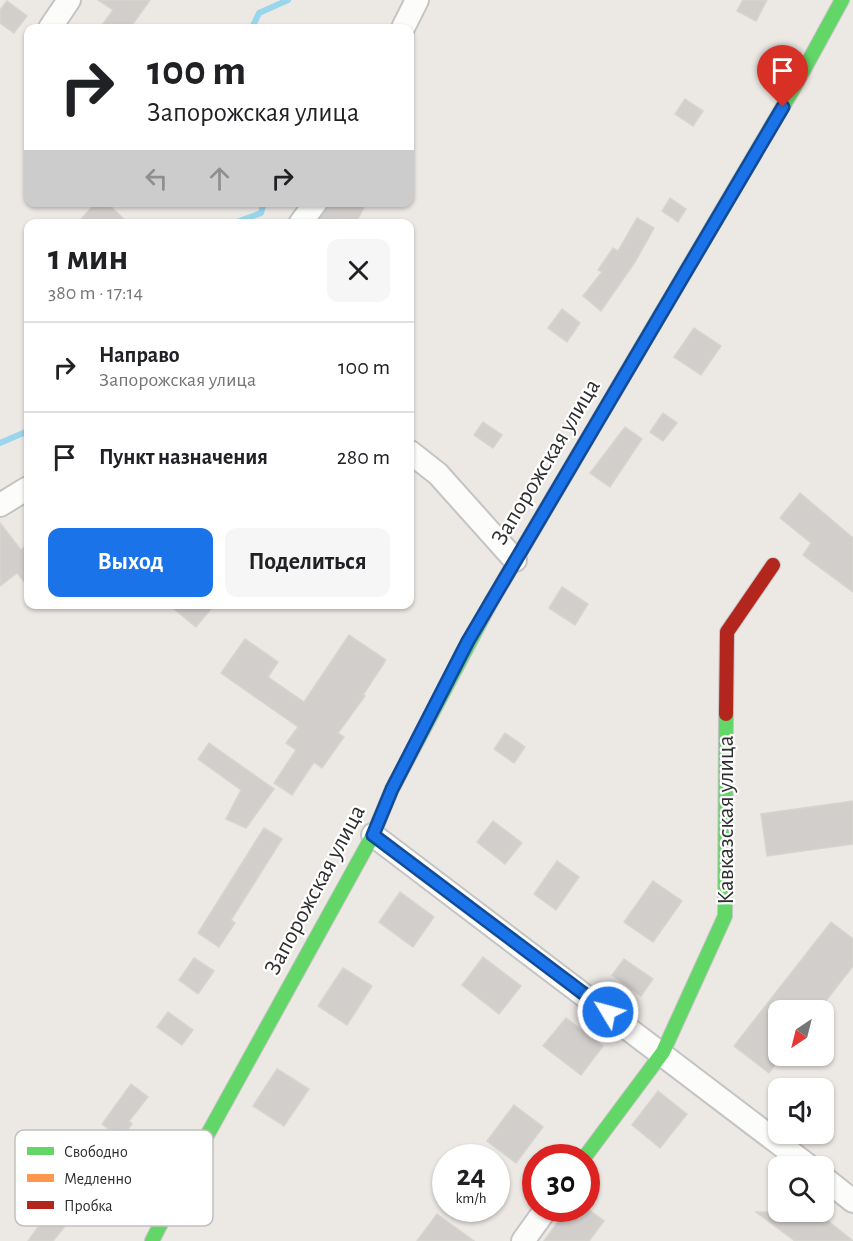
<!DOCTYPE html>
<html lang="ru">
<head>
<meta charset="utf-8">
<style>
  :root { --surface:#fff; --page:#f6f6f6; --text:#202124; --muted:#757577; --line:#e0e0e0; --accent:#1a73e8 }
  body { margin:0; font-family:"Alegreya Sans",sans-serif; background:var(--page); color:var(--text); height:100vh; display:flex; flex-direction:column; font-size:22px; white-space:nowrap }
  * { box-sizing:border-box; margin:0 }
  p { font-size:20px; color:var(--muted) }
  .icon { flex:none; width:33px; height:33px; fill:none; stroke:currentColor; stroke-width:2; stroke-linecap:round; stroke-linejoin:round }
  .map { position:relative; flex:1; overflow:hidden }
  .details { position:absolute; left:24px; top:219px; width:390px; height:390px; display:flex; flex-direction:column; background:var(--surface); border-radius:12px; box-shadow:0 2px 4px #0004 }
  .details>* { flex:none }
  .banner { position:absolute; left:24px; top:24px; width:390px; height:183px; border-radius:12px; box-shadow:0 2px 4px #0004; background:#fff; color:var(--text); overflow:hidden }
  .needle { width:39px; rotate:215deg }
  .controls { position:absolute; left:768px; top:1000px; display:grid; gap:12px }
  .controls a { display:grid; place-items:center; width:66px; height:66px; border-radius:12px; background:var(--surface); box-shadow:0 2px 4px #0004; font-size:30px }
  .speed { position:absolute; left:432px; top:1144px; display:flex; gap:12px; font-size:30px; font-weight:700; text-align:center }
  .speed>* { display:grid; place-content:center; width:78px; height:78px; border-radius:50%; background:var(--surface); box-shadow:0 2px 4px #0004; line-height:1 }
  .speed small { font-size:15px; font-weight:400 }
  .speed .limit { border:9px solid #d22; background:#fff; color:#111 }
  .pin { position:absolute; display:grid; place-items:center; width:51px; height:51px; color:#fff; margin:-62px -26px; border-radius:50% 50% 50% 0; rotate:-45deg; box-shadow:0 0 6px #0007 }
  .pin .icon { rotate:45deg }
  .me { position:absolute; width:66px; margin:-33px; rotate:307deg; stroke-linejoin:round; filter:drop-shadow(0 0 4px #0008) }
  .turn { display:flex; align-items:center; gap:21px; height:126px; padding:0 24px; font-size:27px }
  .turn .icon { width:78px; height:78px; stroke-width:2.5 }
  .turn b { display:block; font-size:42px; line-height:51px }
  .lanes { display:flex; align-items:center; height:57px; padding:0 24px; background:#0003; justify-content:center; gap:30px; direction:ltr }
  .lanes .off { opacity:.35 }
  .round { display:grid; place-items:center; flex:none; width:63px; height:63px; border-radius:12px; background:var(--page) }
  .head { display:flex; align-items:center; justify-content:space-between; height:102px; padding:0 24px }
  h1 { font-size:36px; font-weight:700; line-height:45px }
  .action { display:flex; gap:12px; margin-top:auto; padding:12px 24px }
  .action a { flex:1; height:69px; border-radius:12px; background:var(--accent); color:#fff; font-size:24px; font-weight:700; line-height:69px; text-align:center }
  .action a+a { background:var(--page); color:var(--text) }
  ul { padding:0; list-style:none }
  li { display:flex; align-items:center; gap:18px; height:90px; padding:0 24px; border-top:2px solid var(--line) }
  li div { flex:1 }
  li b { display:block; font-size:22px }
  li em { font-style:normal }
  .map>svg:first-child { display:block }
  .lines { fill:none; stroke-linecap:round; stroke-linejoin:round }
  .stream { stroke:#99d6ec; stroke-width:6 }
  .building { fill:#d1cecb; stroke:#d7d4d0; stroke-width:1.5 }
  .street-casing { stroke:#c5c4c5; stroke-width:26 }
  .fast-casing { stroke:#c5c4c5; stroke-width:16 }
  .slow-casing { stroke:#c5c4c5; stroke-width:16 }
  .jam-casing { stroke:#c5c4c5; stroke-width:16 }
  .street { stroke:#fcfcfb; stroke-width:22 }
  .fast { stroke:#63d668; stroke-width:14 }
  .slow { stroke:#ff974d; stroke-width:14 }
  .jam { stroke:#b3261e; stroke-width:14 }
  .route-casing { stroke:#114b97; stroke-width:15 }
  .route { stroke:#1a73e8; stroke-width:10 }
  .labels { text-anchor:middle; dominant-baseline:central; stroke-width:4.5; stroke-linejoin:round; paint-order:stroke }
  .street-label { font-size:24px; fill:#2e2e2e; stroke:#fff }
  .key { fill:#fff; stroke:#c0c0c0; stroke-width:1.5 }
  .key-label { font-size:16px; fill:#2e2e2e }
</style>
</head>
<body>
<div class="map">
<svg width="853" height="1241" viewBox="0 0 853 1241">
  <rect width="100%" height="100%" fill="#ece8e4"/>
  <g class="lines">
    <path class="stream" d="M252,28L259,13L288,0
      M231,224L261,213L264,202
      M0,443L28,431"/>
  </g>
  <path class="building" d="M98,0H150L130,28H100L113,10Z
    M743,0H767L756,21L737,11Z
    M7,1L27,16L14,33L0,23V10Z
    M685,99L703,111L693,126L675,114Z
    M670,198L686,209L678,222L662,211Z
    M96,202H106L129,224H77Z
    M329,202H367L355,224H318Z
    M637,218L654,228L635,262L601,311L583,296L602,272L598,270L613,248L618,251Z
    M562,309L580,323L567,342L548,328Z
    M694,328L721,346L701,375L674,357Z
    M663,413L677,423L663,441L650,432Z
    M483,422L502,435L493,448L474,435Z
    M625,427L642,439L610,487L590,473Z
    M800,493L853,538V592L803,555L811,543L780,518Z
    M0,523L21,550L28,544V586L17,573L0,586Z
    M562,587L588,604L575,625L549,608Z
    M168,604H215L196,627Z
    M349,635L386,660L363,695L365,696L338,733L344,737L322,768L314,762L292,795L274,783L296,750L286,743L298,727L221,673L245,639L278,662L268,677L304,702Z
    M505,733L525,747L514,763L494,749Z
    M209,743L274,789L246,828L226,819L241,790L198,759Z
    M853,801V844L767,856L761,814Z
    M493,821L522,843L505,864L477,842Z
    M264,828L282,839L231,920L235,923L219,947L198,933Z
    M557,861L579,877L556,910L534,894Z
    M653,881L682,901L653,942L624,922Z
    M400,892L434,917L413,947L379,922Z
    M831,922L853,939V966L818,1011H778V1061L769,1073L734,1046Z
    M483,957L521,986L499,1014L462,985Z
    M194,958L214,971L198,994L179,980Z
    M624,959L653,979L641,996L612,975Z
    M343,968L372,986L347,1025L318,1006Z
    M168,1012L193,1030L182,1045L157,1027Z
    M566,1018L603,1046L581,1075L543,1046Z
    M277,1069L309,1089L284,1126L253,1106Z
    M131,1084L148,1097L129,1121L132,1124L121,1138L102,1124Z
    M658,1091L687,1114L660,1148L632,1125Z
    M514,1105L543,1127L516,1163L487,1141Z
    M56,1202L73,1216L53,1241H28Z
    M567,1209H588L604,1221L589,1241H544Z
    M756,1212H817L853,1241H795Z
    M437,1214L474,1241H417Z"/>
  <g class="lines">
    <g class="street-casing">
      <path id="street" d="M50,28L69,0
        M403,28L417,0
        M300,224L316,202
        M410,452L438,474L515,560
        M0,505L28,488
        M373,835L810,1167
        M824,1178L853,1201
        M523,1241L546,1209"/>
    </g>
    <g class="fast-casing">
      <path id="fast" d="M636,356L795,86L842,0
        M584,1158L663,1052L725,916L726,714
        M152,1241L194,1159L373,835L392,789L491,602"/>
    </g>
    <g class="slow-casing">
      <path id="slow" d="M491,602L636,356"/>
    </g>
    <g class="jam-casing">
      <path id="jam" d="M726,714L727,632L773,565"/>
    </g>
    <use href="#street" class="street"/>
    <use href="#fast" class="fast"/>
    <use href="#slow" class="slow"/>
    <use href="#jam" class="jam"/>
  </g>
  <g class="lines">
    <g class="route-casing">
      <path id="route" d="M608,1012L373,835L392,789L468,641L783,107"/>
    </g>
    <use href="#route" class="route"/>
  </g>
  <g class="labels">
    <g class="street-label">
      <text transform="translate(546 462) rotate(-59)">Запорожская улица</text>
      <text transform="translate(726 820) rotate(-90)">Кавказская улица</text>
      <text transform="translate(315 890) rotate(-62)">Запорожская улица</text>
    </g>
  </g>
  <rect x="15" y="1130" width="198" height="96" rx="9" class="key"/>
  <rect x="27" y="1147" width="27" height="8" fill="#63d668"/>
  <rect x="27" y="1174" width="27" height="8" fill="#ff974d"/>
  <rect x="27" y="1201" width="27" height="8" fill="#b3261e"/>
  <g class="key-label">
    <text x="64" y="1157">Свободно</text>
    <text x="64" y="1184">Медленно</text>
    <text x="64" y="1211">Пробка</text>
  </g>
</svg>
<div class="controls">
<a><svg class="needle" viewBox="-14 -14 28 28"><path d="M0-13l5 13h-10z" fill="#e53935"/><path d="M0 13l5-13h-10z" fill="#757577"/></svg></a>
<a><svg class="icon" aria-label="sound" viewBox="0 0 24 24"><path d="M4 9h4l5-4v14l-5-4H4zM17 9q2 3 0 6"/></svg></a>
<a><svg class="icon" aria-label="search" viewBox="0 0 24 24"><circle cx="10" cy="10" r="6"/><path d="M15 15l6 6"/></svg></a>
</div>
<div class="speed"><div>24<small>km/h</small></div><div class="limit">30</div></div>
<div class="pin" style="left:783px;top:107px;background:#d93025"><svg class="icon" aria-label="arrive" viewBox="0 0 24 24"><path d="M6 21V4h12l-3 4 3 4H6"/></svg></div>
<svg class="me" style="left:608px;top:1012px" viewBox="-20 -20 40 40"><circle r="17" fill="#1a73e8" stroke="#fff" stroke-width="3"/><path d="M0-11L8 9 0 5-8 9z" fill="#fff"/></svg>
<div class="banner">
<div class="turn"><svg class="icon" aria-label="right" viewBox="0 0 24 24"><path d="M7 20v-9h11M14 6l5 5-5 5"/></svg><div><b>100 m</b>Запорожская улица</div></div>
<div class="lanes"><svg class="icon off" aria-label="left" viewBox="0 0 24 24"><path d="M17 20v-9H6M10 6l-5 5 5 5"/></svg><svg class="icon off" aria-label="ahead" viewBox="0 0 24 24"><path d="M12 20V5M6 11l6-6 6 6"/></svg><svg class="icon" aria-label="right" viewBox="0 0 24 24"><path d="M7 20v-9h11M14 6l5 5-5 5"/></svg></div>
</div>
<section class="details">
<div class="head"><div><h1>1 мин</h1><p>380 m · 17:14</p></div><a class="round"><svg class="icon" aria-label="close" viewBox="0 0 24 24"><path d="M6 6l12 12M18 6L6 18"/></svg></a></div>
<ul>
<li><svg class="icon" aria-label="right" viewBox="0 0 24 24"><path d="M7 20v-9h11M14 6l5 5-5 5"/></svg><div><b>Направо</b><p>Запорожская улица</p></div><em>100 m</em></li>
<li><svg class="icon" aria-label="arrive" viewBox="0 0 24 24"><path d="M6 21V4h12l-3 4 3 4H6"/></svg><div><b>Пункт назначения</b></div><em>280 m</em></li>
</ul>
<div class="action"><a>Выход</a><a>Поделиться</a></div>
</section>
</div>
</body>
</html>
